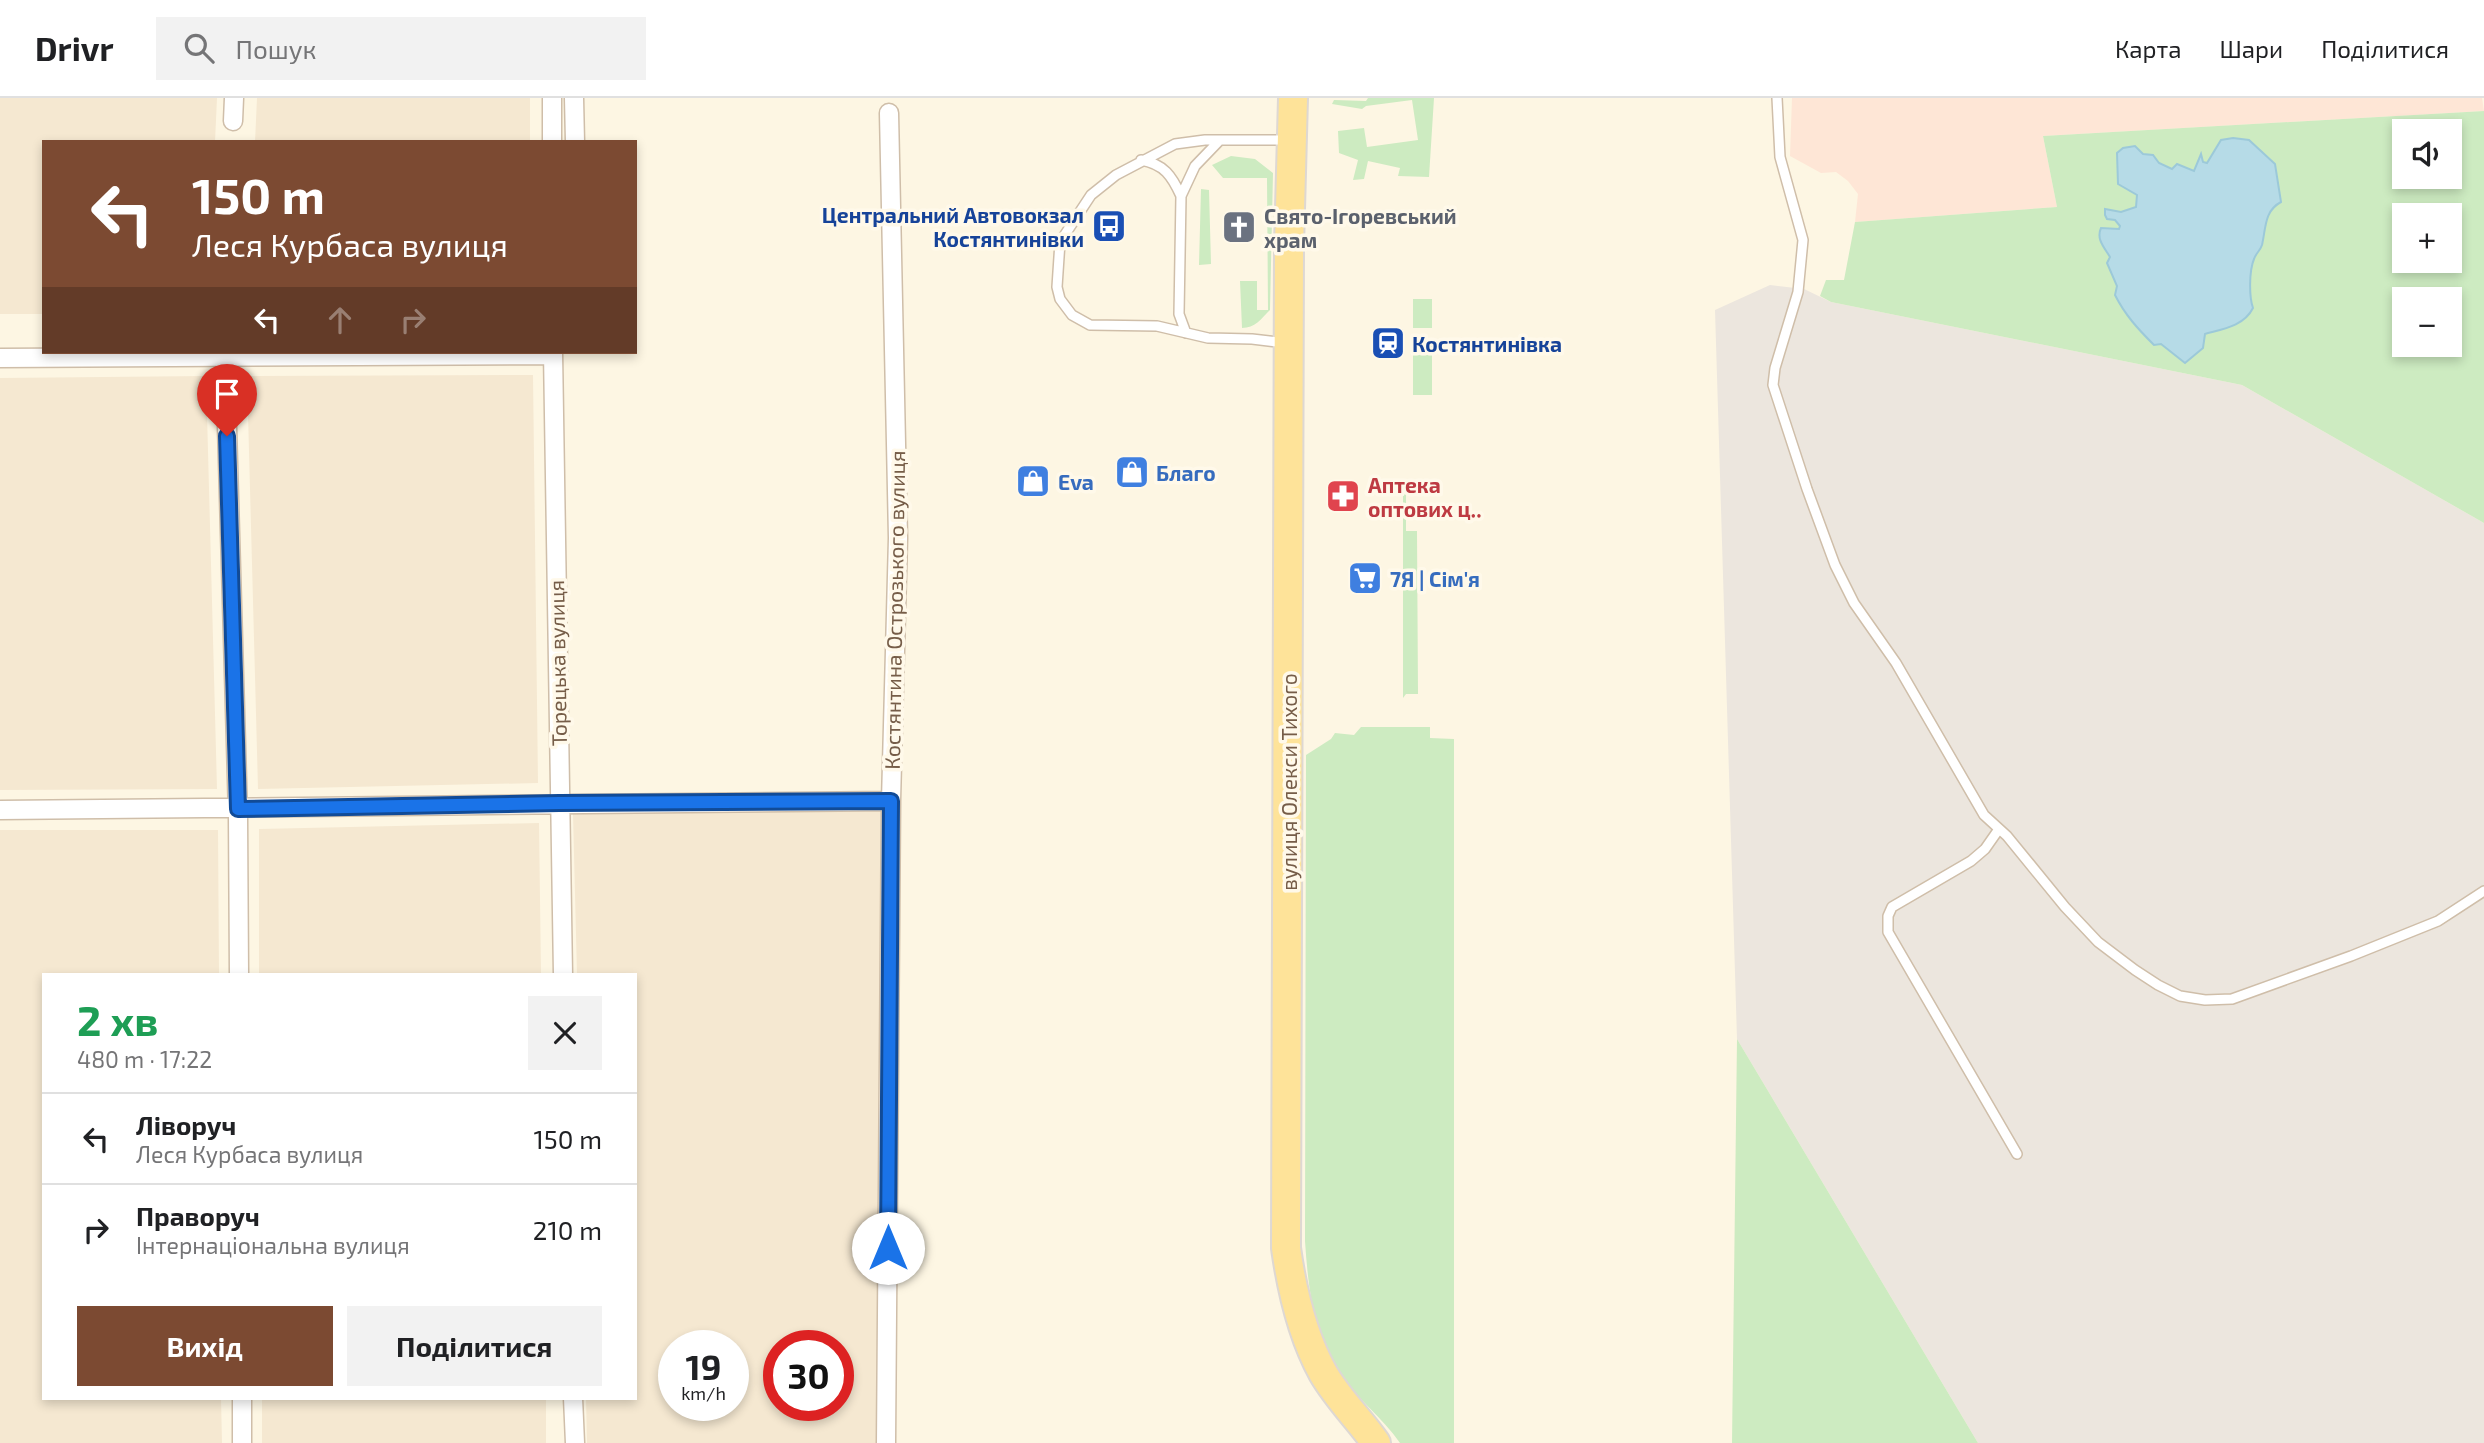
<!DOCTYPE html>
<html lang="uk">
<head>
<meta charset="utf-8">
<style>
  :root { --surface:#fff; --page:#f2f2f2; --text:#202124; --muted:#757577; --line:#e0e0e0; --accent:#7c4a32 }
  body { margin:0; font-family:"Exo 2",sans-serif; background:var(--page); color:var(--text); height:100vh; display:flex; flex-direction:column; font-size:26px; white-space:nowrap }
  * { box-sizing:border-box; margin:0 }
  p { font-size:23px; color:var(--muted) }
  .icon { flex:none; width:38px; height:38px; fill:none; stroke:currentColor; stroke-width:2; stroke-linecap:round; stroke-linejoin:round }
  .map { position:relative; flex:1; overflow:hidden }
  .details { position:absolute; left:42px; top:875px; width:595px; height:427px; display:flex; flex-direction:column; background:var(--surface); border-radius:0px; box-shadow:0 4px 10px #0003 }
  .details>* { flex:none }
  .banner { position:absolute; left:42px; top:42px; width:595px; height:214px; border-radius:0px; box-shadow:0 4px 10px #0003; background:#7c4a32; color:#fff; overflow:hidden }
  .fabs { position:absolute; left:2392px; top:21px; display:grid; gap:14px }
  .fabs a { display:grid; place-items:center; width:70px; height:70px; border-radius:0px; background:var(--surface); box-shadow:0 4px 10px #0003; font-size:35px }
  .speed { position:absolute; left:658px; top:1232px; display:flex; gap:14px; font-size:35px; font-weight:700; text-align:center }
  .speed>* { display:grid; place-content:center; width:91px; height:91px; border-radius:50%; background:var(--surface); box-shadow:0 4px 10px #0003; line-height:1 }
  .speed small { font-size:18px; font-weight:400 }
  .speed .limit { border:10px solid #d22; background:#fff; color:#111 }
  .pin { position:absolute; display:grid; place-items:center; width:60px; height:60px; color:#fff; margin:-72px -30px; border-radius:50% 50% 50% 0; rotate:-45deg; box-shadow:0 0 7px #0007 }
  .pin .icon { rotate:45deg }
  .me { position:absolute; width:77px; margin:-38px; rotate:0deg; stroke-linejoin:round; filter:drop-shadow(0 0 5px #0008) }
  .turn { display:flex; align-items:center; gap:24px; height:147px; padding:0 35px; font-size:32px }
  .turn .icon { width:91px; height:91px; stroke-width:2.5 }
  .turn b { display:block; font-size:49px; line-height:60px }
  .lanes { display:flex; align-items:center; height:66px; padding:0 35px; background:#0003; justify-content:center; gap:35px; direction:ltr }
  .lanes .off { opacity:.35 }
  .round { display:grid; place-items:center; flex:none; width:74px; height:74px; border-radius:0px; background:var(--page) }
  .head { display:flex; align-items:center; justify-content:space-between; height:119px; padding:0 35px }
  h1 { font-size:42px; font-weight:700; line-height:52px; color:#1e9e55 }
  .action { display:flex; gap:14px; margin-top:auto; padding:14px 35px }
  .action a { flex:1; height:80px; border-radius:0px; background:var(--accent); color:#fff; font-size:28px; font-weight:700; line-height:80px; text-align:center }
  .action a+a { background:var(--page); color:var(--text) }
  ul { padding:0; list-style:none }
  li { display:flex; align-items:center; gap:21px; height:91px; padding:0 35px; border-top:2px solid var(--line) }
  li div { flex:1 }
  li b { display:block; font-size:26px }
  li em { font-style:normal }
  header { display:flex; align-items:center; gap:42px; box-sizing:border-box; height:98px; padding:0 35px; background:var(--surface); border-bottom:2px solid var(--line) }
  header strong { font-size:33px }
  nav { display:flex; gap:38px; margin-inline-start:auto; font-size:24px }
  .search { width:490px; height:63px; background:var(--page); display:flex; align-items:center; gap:18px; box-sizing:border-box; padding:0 24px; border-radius:0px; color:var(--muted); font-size:26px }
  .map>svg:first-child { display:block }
  .residential { fill:#f5e8d1; fill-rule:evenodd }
  .commercial { fill:#fee6d6 }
  .industrial { fill:#ece6de }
  .green { fill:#cdebc1; fill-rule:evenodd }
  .water { fill:#b6dbe7; stroke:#9cc9d9; stroke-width:2 }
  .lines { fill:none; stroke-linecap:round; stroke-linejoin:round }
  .lane-casing { stroke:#cfbea9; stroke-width:12 }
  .street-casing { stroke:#cfbea9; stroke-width:21 }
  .primary-casing { stroke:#ded8d3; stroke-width:32 }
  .lane { stroke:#fff; stroke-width:9 }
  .street { stroke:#fff; stroke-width:18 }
  .primary { stroke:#fee399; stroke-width:28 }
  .route-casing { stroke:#114b97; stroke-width:18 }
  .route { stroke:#1a73e8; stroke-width:12 }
  .labels { text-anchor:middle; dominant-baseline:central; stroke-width:7; stroke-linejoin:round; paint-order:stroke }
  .transit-label { font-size:21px; font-weight:bold; fill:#164399; stroke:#fff9ea; text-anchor:end }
  .worship-label { font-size:21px; font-weight:bold; fill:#5b616d; stroke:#fff9ea; text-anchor:start }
  .shop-label { font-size:21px; font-weight:bold; fill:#366cbe; stroke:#fff9ea; text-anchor:start }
  .health-label { font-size:21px; font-weight:bold; fill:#be3a42; stroke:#fff9ea; text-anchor:start }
  .street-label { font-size:21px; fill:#765d48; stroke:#fff9ea }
</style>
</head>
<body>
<header>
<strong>Drivr</strong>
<div class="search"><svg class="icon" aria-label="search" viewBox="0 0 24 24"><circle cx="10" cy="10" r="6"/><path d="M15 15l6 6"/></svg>Пошук</div>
<nav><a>Карта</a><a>Шари</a><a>Поділитися</a></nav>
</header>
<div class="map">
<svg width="2484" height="1345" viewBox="0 0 2484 1345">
  <rect width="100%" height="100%" fill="#fdf6e3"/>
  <path class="residential" d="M0,0H217L215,44H44V216H0Z
    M257,0H530V44H255Z
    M533,277L538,685L258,691L247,278Z
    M206,278L217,691L0,692V280Z
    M883,710L877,1345H587L586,1300H635V877H577L573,716ZM674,1248H733V1307H674ZM779,1248H838V1307H779Z
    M539,725L541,877H259V731Z
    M0,732H218L219,877H44V1300H221L222,1345H0Z
    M262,1300H546V1345H262Z"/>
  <path class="commercial" d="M1792,0H2482L2484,13L2043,38L2057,109L1855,124L1858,96L1848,83L1836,74L1821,75L1790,58Z"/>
  <path class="industrial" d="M1770,187L1804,191L1831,204L2242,287L2484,425V1345H1978L1737,941L1715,212Z"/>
  <path class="green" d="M1368,0H1434L1429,79L1398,78L1400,70L1368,63L1364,81L1353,82L1358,62L1339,55L1338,33L1364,30L1367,49L1418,42L1412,2L1366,8L1362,11L1332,6L1334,2L1366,3Z
    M2484,13V425L2242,287L1831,204L1820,198L1826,182H1844L1855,124L2057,109L2043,38ZM2404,33H2450V79H2404ZM2404,117H2450V163H2404ZM2404,201H2450V247H2404Z
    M1231,58L1255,61L1273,75L1270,212C1261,221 1255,230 1242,230L1240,183H1257V212H1268L1267,80H1223L1212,67Z
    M1201,91L1209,92L1211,166L1199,167Z
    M1413,201H1432V230H1413Z
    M1413,247H1432V297H1413Z
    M1403,384H1406V433H1417L1418,596H1406L1403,600Z
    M1361,629H1430V640L1454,641V1345H1400C1382,1319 1357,1301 1339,1275C1313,1236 1308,1188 1305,1143L1306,657L1331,641L1335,635L1354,637Z
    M1737,941L1978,1345H1732Z"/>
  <path class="water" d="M2233,40L2249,42L2275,66L2281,104C2264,113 2266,130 2262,147C2260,153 2256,155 2254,161C2249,173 2249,199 2253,210C2244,228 2223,231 2205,236L2203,250L2185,265L2161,246L2154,247C2138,231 2125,217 2115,197L2117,188L2107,165L2110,159C2104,149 2096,141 2101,130L2119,131L2120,128L2115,122L2107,121L2105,117V111L2121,114L2136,109L2137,97L2118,86L2117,55L2123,50L2135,48L2143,56L2153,57L2159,65L2172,71L2177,66L2194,73L2201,56L2203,64L2207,65L2221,42Z"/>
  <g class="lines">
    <g class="lane-casing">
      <path id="lane" d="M1777,0L1780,59L1803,142L1798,194L1775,270L1773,287L1807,391L1835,467L1854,505L1896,565L1984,717L2007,738L2065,809L2098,844L2135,872L2158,887L2180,898L2205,902L2232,901L2351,858L2438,823L2484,793
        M1141,62C1164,66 1172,78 1181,98
        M1186,235L1179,216L1181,98L1195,68L1220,42
        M1286,245L1252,241L1208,240L1157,228L1090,227L1072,217L1060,201L1057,189L1060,144L1091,97L1116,77L1175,46L1205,42H1287
        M1999,731L1985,751L1971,763L1892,809L1888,818V834L2017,1056"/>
    </g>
    <g class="street-casing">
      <path id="street" d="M574,0L575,44
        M233,23L234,0
        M552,44V0
        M553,254L563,877
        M225,258L238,718L239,877
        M0,260L553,257
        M0,712C297,711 594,704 891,703
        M242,1300V1345
        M573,1300L575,1345
        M886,1345L891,703L898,440L889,15"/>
    </g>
    <g class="primary-casing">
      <path id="primary" d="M1293,0L1289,148L1286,1150C1292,1193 1302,1237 1323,1275C1338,1301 1359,1321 1376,1345"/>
    </g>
    <use href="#lane" class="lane"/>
    <use href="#street" class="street"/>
    <use href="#primary" class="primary"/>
  </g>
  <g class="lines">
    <g class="route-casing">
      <path id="route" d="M227,338L238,711L559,705L891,703L888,1150"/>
    </g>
    <use href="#route" class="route"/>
  </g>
  <defs>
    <g id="bus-square" transform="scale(1.75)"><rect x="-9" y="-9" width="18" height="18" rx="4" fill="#1a4fb4" stroke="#fff9ea"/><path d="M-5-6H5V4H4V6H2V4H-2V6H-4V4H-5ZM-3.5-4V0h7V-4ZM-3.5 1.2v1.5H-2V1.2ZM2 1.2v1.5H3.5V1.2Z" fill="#fff"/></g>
    <g id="church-square" transform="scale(1.75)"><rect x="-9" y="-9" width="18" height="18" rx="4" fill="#6b7280" stroke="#fff9ea"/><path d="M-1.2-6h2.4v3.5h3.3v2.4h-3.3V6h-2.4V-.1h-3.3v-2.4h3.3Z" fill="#fff"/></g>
    <g id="station-square" transform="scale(1.75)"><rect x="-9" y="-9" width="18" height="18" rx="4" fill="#1a4fb4" stroke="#fff9ea"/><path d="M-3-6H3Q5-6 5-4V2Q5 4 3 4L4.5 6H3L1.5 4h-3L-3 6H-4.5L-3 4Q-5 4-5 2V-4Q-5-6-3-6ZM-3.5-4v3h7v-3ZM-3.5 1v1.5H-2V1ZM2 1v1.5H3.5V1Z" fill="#fff"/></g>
    <g id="shop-square" transform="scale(1.75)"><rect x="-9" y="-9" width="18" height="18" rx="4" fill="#3f7fe0" stroke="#fff9ea"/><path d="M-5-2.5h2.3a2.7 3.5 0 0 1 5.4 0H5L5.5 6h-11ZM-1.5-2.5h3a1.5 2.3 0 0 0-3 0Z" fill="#fff"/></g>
    <g id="pharmacy-square" transform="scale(1.75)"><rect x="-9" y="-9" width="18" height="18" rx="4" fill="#e0444e" stroke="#fff9ea"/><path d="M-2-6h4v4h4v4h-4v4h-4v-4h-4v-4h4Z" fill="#fff"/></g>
    <g id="supermarket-square" transform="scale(1.75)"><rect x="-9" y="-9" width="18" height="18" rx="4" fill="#3f7fe0" stroke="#fff9ea"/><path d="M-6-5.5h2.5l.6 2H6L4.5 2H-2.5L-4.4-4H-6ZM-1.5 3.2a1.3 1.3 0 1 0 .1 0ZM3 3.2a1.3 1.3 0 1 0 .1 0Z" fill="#fff"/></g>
  </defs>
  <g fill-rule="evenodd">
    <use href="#bus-square" x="1109" y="128"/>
    <use href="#church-square" x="1239" y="129"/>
    <use href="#station-square" x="1388" y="245"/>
    <use href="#shop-square" x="1132" y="374"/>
    <use href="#shop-square" x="1033" y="383"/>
    <use href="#pharmacy-square" x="1343" y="398"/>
    <use href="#supermarket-square" x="1365" y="480"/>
  </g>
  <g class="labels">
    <g class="transit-label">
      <text x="1084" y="116">Центральний Автовокзал<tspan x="1084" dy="24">Костянтинівки</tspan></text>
      <text x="1412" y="245" text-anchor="start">Костянтинівка</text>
    </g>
    <g class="worship-label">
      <text x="1264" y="117">Свято-Ігоревський<tspan x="1264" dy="24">храм</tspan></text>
    </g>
    <g class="shop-label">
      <text x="1156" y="374">Благо</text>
      <text x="1058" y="383">Eva</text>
      <text x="1390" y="480">7Я | Сім'я</text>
    </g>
    <g class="health-label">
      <text x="1368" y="386">Аптека<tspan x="1368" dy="24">оптових ц‥</tspan></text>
    </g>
    <g class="street-label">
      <text transform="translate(894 512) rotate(-89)">Костянтина Острозького вулиця</text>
      <text transform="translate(557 565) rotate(-91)">Торецька вулиця</text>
      <text transform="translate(1288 684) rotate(-90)">вулиця Олекси Тихого</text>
    </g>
  </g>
</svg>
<div class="fabs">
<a><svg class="icon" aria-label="sound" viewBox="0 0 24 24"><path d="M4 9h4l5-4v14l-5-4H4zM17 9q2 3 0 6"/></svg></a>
<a>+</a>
<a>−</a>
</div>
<div class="speed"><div>19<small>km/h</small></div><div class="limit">30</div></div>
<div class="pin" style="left:227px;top:338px;background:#d93025"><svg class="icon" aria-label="arrive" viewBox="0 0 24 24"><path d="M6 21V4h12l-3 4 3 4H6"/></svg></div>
<svg class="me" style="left:888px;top:1150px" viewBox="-20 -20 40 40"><circle r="19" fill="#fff"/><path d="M0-13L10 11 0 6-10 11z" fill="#1a73e8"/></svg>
<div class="banner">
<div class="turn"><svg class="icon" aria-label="left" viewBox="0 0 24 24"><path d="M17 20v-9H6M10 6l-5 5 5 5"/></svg><div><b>150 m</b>Леся Курбаса вулиця</div></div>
<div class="lanes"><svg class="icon" aria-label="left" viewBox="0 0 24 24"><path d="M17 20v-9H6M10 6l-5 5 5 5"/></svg><svg class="icon off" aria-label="ahead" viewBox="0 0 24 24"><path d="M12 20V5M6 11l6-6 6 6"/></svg><svg class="icon off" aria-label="right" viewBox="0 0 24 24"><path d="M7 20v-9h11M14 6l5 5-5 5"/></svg></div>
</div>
<section class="details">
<div class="head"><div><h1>2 хв</h1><p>480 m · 17:22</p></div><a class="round"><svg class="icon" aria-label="close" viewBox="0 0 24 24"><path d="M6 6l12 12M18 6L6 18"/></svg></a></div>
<ul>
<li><svg class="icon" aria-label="left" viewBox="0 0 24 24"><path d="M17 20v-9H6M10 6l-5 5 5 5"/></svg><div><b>Ліворуч</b><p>Леся Курбаса вулиця</p></div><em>150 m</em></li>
<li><svg class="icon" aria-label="right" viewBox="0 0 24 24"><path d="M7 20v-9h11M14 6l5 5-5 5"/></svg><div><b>Праворуч</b><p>Інтернаціональна вулиця</p></div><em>210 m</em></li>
</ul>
<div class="action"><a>Вихід</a><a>Поділитися</a></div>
</section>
</div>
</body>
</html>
